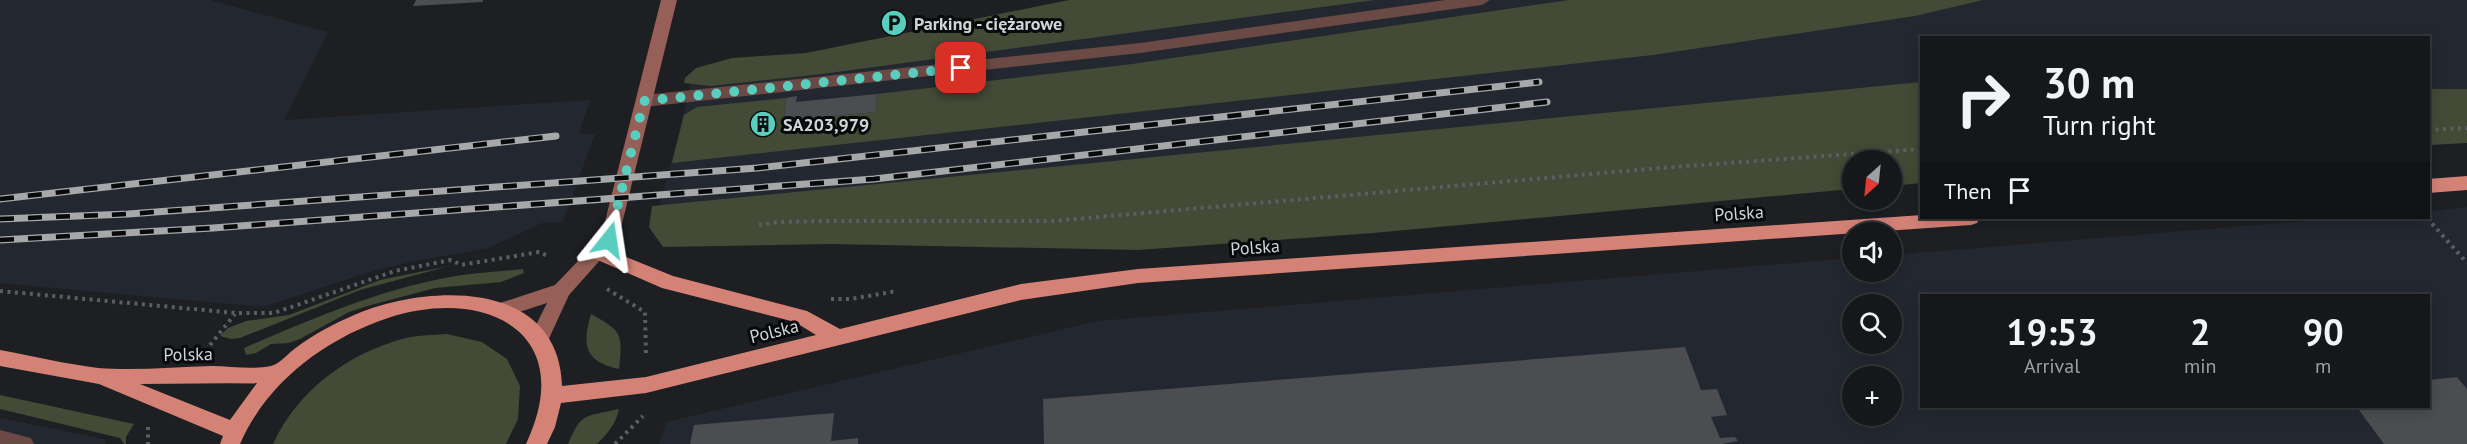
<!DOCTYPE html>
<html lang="en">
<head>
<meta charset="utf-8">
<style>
  :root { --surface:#16171a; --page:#232427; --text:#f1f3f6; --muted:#9e9fa2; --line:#353639 }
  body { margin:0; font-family:"PT Sans",sans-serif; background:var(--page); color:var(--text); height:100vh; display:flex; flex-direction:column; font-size:22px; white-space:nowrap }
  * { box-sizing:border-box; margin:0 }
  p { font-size:20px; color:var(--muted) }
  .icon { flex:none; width:33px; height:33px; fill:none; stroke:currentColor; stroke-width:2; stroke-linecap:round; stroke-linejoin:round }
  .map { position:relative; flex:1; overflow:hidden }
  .details { position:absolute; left:1920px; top:294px; width:510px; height:114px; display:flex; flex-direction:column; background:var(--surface); border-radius:0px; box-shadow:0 3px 15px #0003,0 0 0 2px var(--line) }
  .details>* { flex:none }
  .guide { position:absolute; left:1920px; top:36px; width:510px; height:183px; border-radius:0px; box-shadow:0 3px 15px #0003,0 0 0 2px var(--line); background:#16171a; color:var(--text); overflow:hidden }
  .needle { width:39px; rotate:207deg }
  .buttons { position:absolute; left:1842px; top:150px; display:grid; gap:12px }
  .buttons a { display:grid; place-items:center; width:60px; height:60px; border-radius:50%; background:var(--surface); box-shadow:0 3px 15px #0003,0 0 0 2px var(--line); font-size:30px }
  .pin { position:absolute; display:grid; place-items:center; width:51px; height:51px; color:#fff; margin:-26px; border-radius:12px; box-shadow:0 3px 9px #0006 }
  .me { position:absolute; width:66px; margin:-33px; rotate:15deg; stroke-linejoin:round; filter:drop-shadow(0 0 4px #0008) }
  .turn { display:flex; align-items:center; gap:21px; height:126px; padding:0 24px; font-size:27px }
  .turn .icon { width:78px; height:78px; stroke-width:2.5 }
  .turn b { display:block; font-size:42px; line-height:51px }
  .then { display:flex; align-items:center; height:57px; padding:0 24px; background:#0003; gap:12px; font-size:22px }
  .eta { display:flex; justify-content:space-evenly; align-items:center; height:102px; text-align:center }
  .eta b { font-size:36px; font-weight:700; line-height:42px }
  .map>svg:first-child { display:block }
  .built { fill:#232830; fill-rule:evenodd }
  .green { fill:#434a35 }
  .building { fill:#4b4d50 }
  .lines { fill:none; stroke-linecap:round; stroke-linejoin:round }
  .path { stroke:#5c5e61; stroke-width:4; stroke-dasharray:3 4.5; stroke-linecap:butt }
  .lane { fill:#6b4944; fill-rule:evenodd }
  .secondary { fill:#966058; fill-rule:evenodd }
  .highway { fill:#d58276; fill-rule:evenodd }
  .rail-casing { stroke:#a6a8aa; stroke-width:7 }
  .rail { stroke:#08090a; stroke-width:4.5; stroke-dasharray:14; stroke-linecap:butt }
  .route { stroke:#59cebf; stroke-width:10; stroke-dasharray:0 18 }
  .labels { text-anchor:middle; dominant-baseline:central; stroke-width:6; stroke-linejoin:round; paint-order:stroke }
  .poi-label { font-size:18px; font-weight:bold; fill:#d2d4d6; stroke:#08090a; text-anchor:start }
  .street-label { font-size:18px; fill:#d2d4d6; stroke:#08090a }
</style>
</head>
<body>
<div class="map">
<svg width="2467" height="444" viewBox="0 0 2467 444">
  <rect width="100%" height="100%" fill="#1d1f22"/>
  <path class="built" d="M0,0H210L328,32L284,120L590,100L579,134H595L563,222L542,223L489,248L415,261L373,271L263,307L0,283Z
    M1100,0H2467V143L2429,145L2428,38H1922L1921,179L1892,160H1852L663,247L653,232L693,76Z
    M2467,207V444H659L666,422L1098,321L1852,258V272H1892V255L2344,218H2428L2429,211ZM1922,296H2428V406H1922ZM1852,304H1892V344H1852ZM1852,376H1892V416H1852Z
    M0,418L104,439L106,444H0Z"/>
  <path class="green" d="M1069,0H1375L822,74L710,86L684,83L685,78L696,68L732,58L806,53Z
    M1569,0H1983L1915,16L1653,55L672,163L684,115L697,107L786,98L783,127H793L794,120L876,112L877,94L1132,64Z
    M1921,82V183L1892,186V160H1852V189L1373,233L1138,250L831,244L663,247L649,227L652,206Z
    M2429,89H2467V143L2429,145Z
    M449,266L360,290L240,338L231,339L220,336L228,328L246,321L289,315L380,280Z
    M523,269L524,273L501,282L435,288L371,305L349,312L300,339L289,343L271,344L256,353L246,355L244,348C309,320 376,291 445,278C470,273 497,272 523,269Z
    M591,314C622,331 623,333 619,369C584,362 582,344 591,314Z
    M447,334L482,342L507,359L520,386L518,419L506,444H273C298,390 348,353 406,338C419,335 434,335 447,334Z
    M0,395L134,424L126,437V444H124L120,438L0,409Z
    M619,409C616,424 608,433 597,444H568C582,411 585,417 619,409Z"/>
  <path class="building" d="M416,0H483V2L413,6Z
    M877,94L876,112L794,120L793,127L783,128L786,98L797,96L796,102Z
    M771,120L770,126L755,128L756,121Z
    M1685,347L1701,390L1717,389L1727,415L1711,417L1720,438L1735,437L1738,441L1722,444H1044L1043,399Z
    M2457,377L2467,389V444H2384L2356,406H2428V380Z
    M834,413L831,441L858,438V444H690L694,425Z"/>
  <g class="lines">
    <path class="path" d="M2428,130L2467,128
      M2427,218L2467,263
      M759,225L779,222L830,221H1052L1660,168L1922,149
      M607,289L645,312L646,356
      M0,291L236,313H274L395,271L451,260L461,265L539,252L550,257
      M831,299H851L897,291
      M210,345L235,314
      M148,427V444
      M615,444L643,416"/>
    <path class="lane" d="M1445,0H1490L1482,5L1140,53L644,107L638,105L636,101L638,97L644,95L1140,43Z
      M0,430L31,438L34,444H0Z"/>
    <path class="secondary" d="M661,0H677L618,240L569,295L546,345L539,347L532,345L529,339L547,303L501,318L494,315L492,310L494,305L555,285L601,237Z"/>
    <path class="highway" d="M2467,176V190L2428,193V179Z
      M1922,215V218H1980L1977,223L1971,225L1138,283L1021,300L646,393L561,403L555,427L547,444H526C579,332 485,286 388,318C325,339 267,382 240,444H220L223,436L99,384L0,366V350C32,356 66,364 98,368C135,371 175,367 212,366C230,366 253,370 271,366C280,364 289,352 297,347C313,335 333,324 352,316C424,284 559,277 562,386L646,377L816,335L795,322L662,288L593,258L590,253L593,248L599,246L673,276L807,311L840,329L1021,284L1138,269ZM257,383L230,420L140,384Z"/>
    <g class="rail-casing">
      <path id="rail" d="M0,199L556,136
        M0,219L128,214L757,168L1539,82
        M0,240L213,228L874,179L1547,102"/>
    </g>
    <use href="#rail" class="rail"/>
  </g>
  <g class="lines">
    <path class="route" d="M609,240L644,101L961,68"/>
  </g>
  <defs>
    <g id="parking-disc" transform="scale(1.35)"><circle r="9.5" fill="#59cebf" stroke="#08090a"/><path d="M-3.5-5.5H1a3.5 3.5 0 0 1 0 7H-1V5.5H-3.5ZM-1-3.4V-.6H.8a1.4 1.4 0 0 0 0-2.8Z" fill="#111"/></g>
    <g id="building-disc" transform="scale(1.35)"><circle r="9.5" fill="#59cebf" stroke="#08090a"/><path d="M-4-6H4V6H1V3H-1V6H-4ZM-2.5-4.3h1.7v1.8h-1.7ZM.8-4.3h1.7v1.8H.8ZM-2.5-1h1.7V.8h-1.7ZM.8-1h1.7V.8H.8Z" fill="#111"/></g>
  </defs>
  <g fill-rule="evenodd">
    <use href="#parking-disc" x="894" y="23"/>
    <use href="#building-disc" x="763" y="124"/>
  </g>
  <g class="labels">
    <g class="poi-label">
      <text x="914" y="23">Parking - ciężarowe</text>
      <text x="783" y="124">SA203,979</text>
    </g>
    <g class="street-label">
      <text transform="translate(1739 213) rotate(-4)">Polska</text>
      <text transform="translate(1255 247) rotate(-4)">Polska</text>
      <text transform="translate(774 331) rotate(-14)">Polska</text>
      <text transform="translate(188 354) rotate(-1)">Polska</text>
    </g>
  </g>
</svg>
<div class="buttons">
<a><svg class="needle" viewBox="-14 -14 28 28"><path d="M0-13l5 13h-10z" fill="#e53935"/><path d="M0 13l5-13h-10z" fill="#9e9fa2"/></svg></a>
<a><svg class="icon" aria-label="sound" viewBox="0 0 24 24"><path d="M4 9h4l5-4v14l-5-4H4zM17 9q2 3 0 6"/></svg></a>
<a><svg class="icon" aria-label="search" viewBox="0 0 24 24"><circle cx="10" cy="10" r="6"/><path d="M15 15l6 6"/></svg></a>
<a>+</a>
</div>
<div class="pin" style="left:961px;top:68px;background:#d93025"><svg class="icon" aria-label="arrive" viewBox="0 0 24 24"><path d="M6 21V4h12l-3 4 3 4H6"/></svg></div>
<svg class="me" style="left:609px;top:240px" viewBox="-20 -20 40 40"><path d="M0-17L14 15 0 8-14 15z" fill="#59cebf" stroke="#fff" stroke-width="4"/></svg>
<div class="guide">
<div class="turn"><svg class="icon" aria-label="right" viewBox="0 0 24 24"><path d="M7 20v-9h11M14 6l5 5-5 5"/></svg><div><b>30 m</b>Turn right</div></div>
<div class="then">Then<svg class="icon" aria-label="arrive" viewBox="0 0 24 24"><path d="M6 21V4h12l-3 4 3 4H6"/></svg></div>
</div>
<section class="details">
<div class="eta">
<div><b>19:53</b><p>Arrival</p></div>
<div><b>2</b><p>min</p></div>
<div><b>90</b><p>m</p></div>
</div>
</section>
</div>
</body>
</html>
